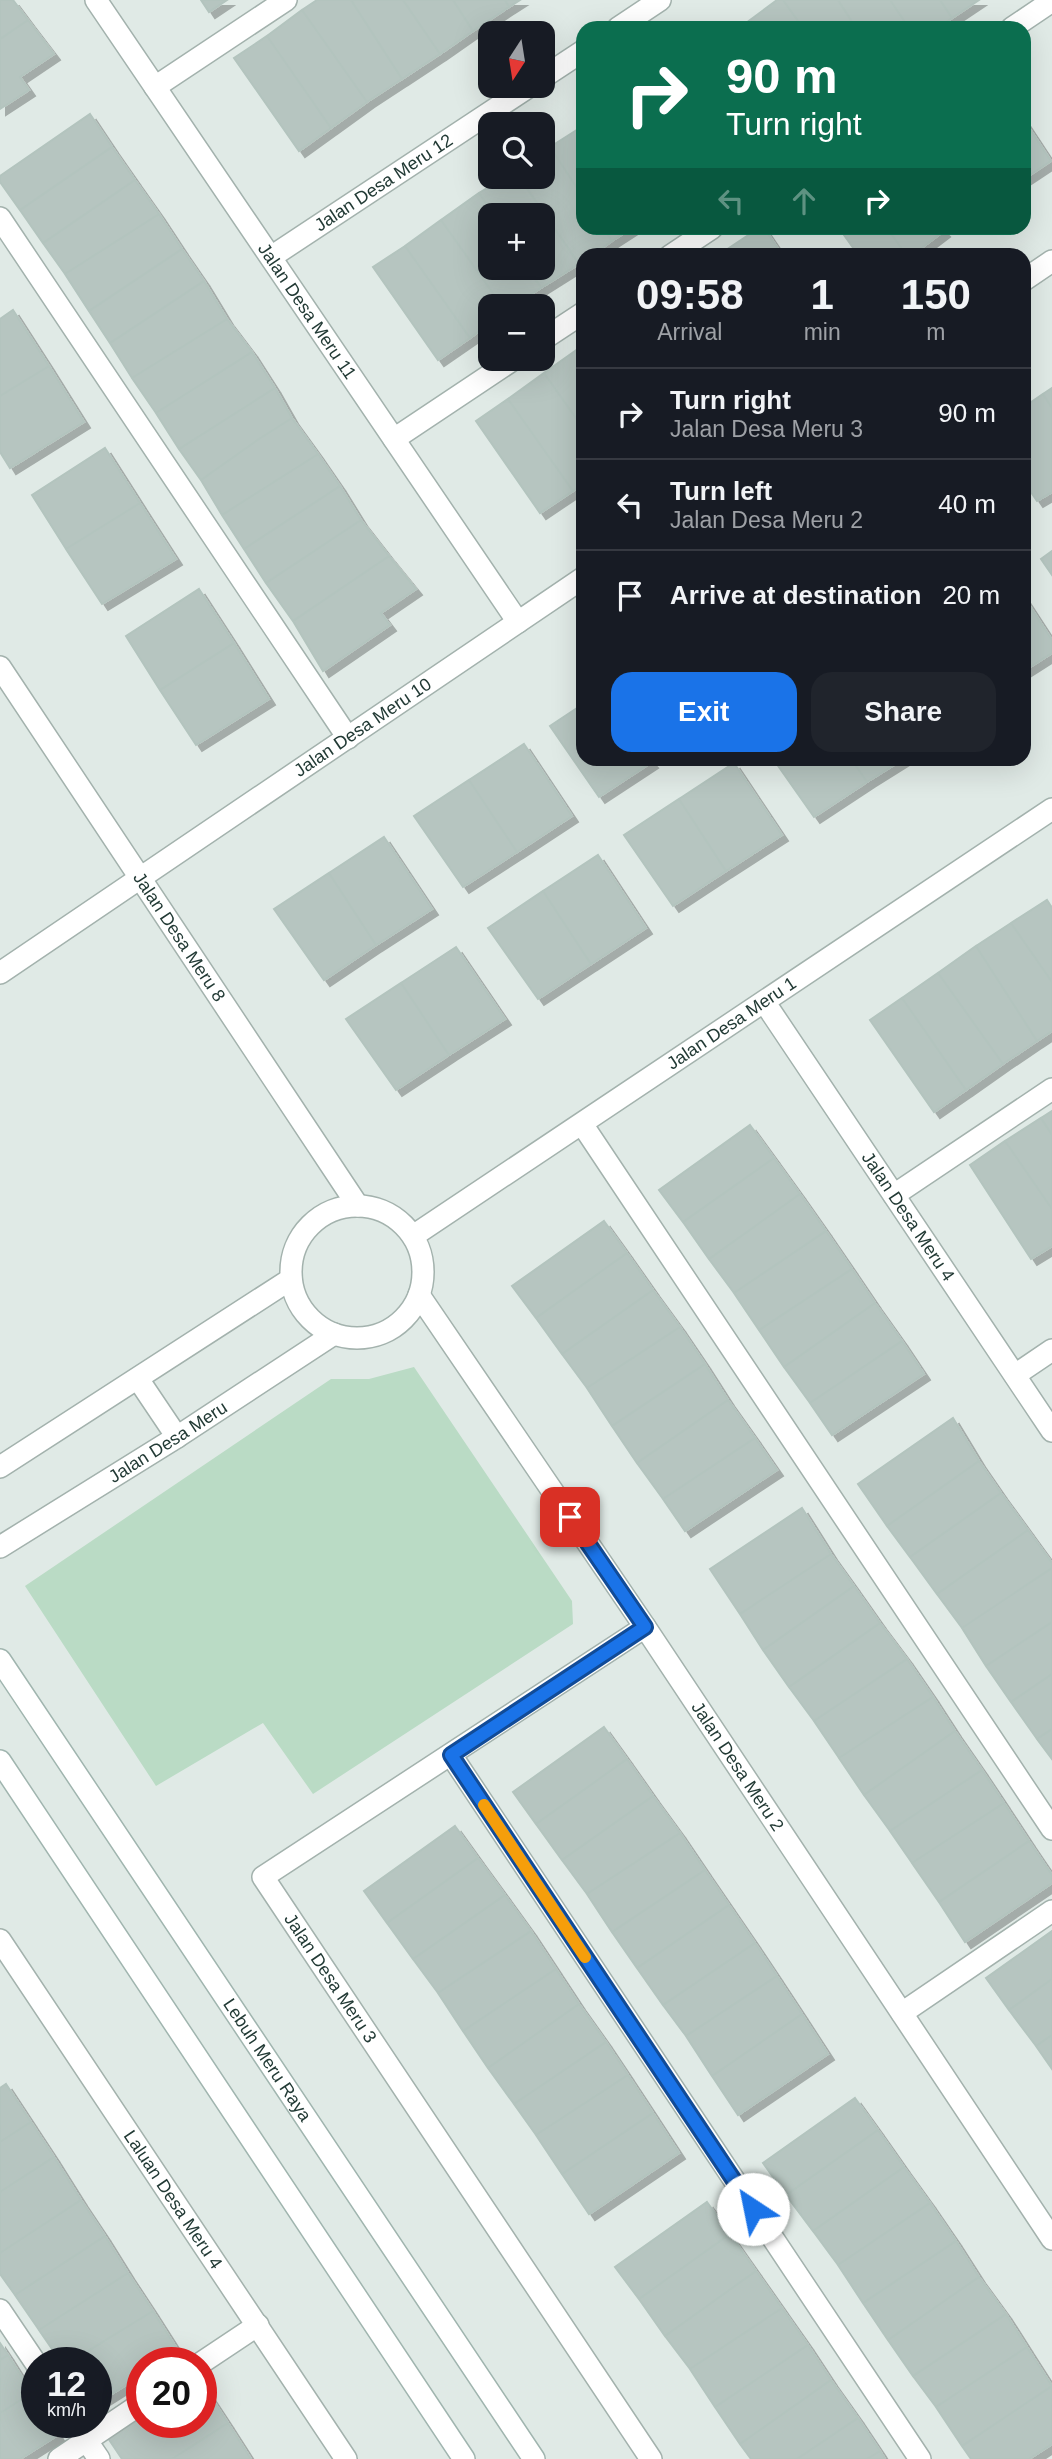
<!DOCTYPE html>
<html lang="en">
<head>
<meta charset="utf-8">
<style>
  :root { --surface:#171b24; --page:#20242c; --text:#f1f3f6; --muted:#9ea1a6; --line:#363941; --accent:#1a73e8 }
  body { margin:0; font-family:Arial,sans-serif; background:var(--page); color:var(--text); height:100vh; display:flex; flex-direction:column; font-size:26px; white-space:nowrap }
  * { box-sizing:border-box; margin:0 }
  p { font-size:23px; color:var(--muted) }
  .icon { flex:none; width:38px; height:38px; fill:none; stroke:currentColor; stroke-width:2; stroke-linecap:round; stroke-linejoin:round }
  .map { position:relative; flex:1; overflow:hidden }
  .details { position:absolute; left:576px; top:248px; width:455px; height:518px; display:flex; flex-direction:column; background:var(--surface); border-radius:21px; box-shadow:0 7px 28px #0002 }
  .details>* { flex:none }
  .hud { position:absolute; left:576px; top:21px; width:455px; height:214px; border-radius:21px; box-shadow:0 7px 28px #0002; background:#0b6e4f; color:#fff; overflow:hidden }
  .needle { width:46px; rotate:192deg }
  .tools { position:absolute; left:478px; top:21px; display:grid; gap:14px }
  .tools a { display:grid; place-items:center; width:77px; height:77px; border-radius:14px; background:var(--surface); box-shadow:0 7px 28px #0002; font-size:35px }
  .speed { position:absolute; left:21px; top:2347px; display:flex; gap:14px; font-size:35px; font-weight:700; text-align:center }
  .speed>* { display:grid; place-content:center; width:91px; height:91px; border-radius:50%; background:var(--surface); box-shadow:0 7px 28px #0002; line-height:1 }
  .speed small { font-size:18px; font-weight:400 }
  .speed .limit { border:10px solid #d22; background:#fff; color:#111 }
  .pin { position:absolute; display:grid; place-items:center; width:60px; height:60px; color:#fff; margin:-30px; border-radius:14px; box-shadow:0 4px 10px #0006 }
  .me { position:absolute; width:77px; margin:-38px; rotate:326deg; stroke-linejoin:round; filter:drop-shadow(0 0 5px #0008) }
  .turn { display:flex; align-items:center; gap:24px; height:147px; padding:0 35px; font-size:32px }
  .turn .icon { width:91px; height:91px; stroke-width:2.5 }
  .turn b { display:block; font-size:49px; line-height:60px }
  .lanes { display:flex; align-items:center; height:66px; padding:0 35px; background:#0003; justify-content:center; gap:35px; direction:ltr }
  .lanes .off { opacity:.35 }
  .eta { display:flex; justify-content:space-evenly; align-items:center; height:119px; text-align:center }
  .eta b { font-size:42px; font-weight:700; line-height:49px }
  .button { display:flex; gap:14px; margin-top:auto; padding:14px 35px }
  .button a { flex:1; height:80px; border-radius:21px; background:var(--accent); color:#fff; font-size:28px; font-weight:700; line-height:80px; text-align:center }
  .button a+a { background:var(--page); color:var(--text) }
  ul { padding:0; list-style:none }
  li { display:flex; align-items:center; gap:21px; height:91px; padding:0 35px; border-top:2px solid var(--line) }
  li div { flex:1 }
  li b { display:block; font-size:26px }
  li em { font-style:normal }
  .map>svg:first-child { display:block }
  .green { fill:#badbc5 }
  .building { fill:#b6c5c0; stroke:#b3c4be; stroke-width:2; filter:url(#shadow) }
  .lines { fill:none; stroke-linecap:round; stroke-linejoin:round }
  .service-casing { stroke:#a3b2ad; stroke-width:24 }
  .minor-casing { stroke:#a3b2ad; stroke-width:24 }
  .secondary-casing { stroke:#a0b5af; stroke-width:24 }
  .service { stroke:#fff; stroke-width:21 }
  .minor { stroke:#fff; stroke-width:21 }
  .secondary { stroke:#fff; stroke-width:21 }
  .route-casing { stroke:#114b97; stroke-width:18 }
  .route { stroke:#1a73e8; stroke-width:12 }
  .slow { stroke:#f59e0b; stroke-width:12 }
  .labels { text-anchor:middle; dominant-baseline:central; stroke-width:6; stroke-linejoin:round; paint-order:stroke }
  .street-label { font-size:18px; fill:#223a35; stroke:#f1f7f4 }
</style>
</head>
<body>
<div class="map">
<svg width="1052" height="2459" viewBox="0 0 1052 2459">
  <defs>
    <filter id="shadow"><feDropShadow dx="6" dy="6" stdDeviation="0" flood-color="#0004"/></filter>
  </defs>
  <rect width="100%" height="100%" fill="#e0eae6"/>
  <path class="green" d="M414,1367L572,1601L573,1624L313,1794L263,1723L156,1786L25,1586L331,1379H369Z"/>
  <path class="building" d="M0,0H13L28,20L0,39Z
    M201,0H227L209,12Z
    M317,0H351L402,79L367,102L302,10Z
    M351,0H403L440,54L402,79Z
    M403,0H453L473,31L440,54Z
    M453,0H505L509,7L473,31Z
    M505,0H520L509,7Z
    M777,0H783L803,28H749L746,23Z
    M783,0H838L856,28H803Z
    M838,0H890L909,28H856Z
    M890,0H940L952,18L938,28H909Z
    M940,0H979L952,18Z
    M302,10L367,102L331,128L267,36Z
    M28,20L54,54L20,77L29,90L0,109V39Z
    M267,36L331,128L299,151L234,58Z
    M90,114L112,147L20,210L0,182V176Z
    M1024,120L1051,161L1024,179Z
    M583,126V197L550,147Z
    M112,147L135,180L43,243L20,210Z
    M550,147L583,197V228H603L612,241L591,256H583V261L579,264L519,177H542V152Z
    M505,177H519L579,264L541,288L528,268H542V215H494L479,193Z
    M135,180L159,214L65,274L43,243Z
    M479,193L494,215H490V268H528L541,288L513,306H502L441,220Z
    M159,214L182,249L89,311L65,274Z
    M441,220L502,306H490V323L470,338L405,246Z
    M603,228H632L612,241Z
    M759,228H764L783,256H730L726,250Z
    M839,228H887L907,256H859Z
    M887,228H941L944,231L911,256H907Z
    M405,246L470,338L438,360L373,267Z
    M182,249L204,281L110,343L89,311Z
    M204,281L227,319L132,378L110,343Z
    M13,310L49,366L0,396V319Z
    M227,319L252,352L156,413L132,378Z
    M582,346L583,347V428L544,373Z
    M252,352L275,388L179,449L156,413Z
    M49,366L84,422L10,468L0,452V396Z
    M544,373L583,428V484L573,491L508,399Z
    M275,388L292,418L259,439L201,480L179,449Z
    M1052,388V408L1043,394Z
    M1043,394L1052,408V492L1037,501L1024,482V407Z
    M508,399L573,491L540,513L476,421Z
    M292,418L318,454L222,515L201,480L259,439Z
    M105,448L140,503L66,549L32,495Z
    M318,454L340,486L244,549L222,515Z
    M340,486L361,520L266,583L244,549Z
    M140,503L176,559L102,604L66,549Z
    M361,520L389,556L293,621L266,583Z
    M1052,551V575L1041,559Z
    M389,556L416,589L381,613L390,625L323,671L293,621Z
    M199,589L234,643L160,690L126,636Z
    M1024,597L1052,640V653L1024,671Z
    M234,643L269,699L196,745L160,690Z
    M583,704V760H650L652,762L599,797L550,726Z
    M524,744L572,816L517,852L469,780Z
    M774,760H852L867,782L814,817Z
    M852,760H902L867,782Z
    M734,763L782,835L726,871L679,799Z
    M469,780L517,852L463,887L414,816Z
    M679,799L726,871L673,906L624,835Z
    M384,837L432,909L376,945L329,873Z
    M598,855L646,928L591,964L543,891Z
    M329,873L376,945L324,980L274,909Z
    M543,891L591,964L538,999L488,928Z
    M1047,900L1052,908V982L1011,923Z
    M1011,923L1052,982V1031L1037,1041L976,946Z
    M976,946L1037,1041L1003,1064L938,973Z
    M456,947L505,1019L449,1055L401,983Z
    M938,973L1003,1064L966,1090L902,998Z
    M401,983L449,1055L396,1090L346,1019Z
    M902,998L966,1090L934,1112L870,1020Z
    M1052,1111V1135L1041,1118Z
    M1041,1118L1052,1135V1209L1005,1141Z
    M750,1125L774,1158L683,1222L659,1190Z
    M1005,1141L1052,1209V1246L1031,1259L970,1165Z
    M774,1158L800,1194L709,1259L683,1222Z
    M800,1194L826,1231L734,1293L709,1259Z
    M604,1221L627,1253L536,1318L512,1286Z
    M826,1231L852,1269L759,1330L734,1293Z
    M627,1253L653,1290L562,1354L536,1318Z
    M852,1269L875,1303L784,1367L759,1330Z
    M653,1290L680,1327L587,1388L562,1354Z
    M875,1303L902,1341L810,1403L784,1367Z
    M680,1327L705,1364L612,1426L587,1388Z
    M902,1341L924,1374L832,1435L810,1403Z
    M705,1364L728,1400L637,1463L612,1426Z
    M728,1400L755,1438L663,1499L637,1463Z
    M953,1418L979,1461L887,1526L858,1484Z
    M755,1438L777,1470L685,1531L663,1499Z
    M979,1461L1001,1493L910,1557L887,1526Z
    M1001,1493L1028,1530L937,1594L910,1557Z
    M802,1508L831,1554L740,1614L710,1569Z
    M1028,1530L1052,1563V1568L962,1628L937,1594Z
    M831,1554L854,1586L763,1650L740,1614Z
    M1052,1568V1622L986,1666L962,1628Z
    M854,1586L880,1623L789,1687L763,1650Z
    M1052,1622V1674L1011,1702L986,1666Z
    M880,1623L907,1659L814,1721L789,1687Z
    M907,1659L933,1697L839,1758L814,1721Z
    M1052,1674V1729L1037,1739L1011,1702Z
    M933,1697L955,1731L864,1795L839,1758Z
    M604,1727L627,1759L536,1824L513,1792Z
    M1052,1729V1759L1037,1739Z
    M955,1731L982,1770L890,1831L864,1795Z
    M627,1759L653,1796L562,1860L536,1824Z
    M982,1770L1004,1803L912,1863L890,1831Z
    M653,1796L680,1833L587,1894L562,1860Z
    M1004,1803L1029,1841L939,1902L912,1863Z
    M455,1826L478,1858L387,1923L364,1891Z
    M680,1833L705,1870L612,1932L587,1894Z
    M1029,1841L1052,1875V1883L965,1942L939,1902Z
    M478,1858L505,1895L413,1959L387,1923Z
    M705,1870L729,1905L637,1968L612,1932Z
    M505,1895L531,1931L438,1993L413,1959Z
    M729,1905L755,1943L663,2005L637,1968Z
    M531,1931L556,1969L463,2031L438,1993Z
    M1052,1931V1979L1009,2010L986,1978Z
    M755,1943L777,1976L686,2036L663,2005Z
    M556,1969L579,2004L488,2068L463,2031Z
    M777,1976L802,2014L712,2076L686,2036Z
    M1052,1979V2035L1036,2046L1009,2010Z
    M579,2004L606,2042L514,2104L488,2068Z
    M802,2014L828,2054L738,2115L712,2076Z
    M1052,2035V2069L1036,2046Z
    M606,2042L628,2075L536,2135L514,2104Z
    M628,2075L653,2113L562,2174L536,2135Z
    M6,2084L31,2122L0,2142V2088Z
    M855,2098L878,2130L786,2195L763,2163Z
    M653,2113L679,2153L589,2214L562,2174Z
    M31,2122L54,2157L0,2192V2142Z
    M878,2130L904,2167L813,2231L786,2195Z
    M54,2157L81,2200L0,2253V2192Z
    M904,2167L930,2203L838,2265L813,2231Z
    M81,2200L105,2236L15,2295L0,2274V2253Z
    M707,2202L730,2234L639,2299L615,2267Z
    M930,2203L956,2241L863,2303L838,2265Z
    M730,2234L756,2271L665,2336L639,2299Z
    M105,2236L128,2273L39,2330L15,2295Z
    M956,2241L979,2277L888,2340L863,2303Z
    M756,2271L782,2308L690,2369L665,2336Z
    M128,2273L153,2311L70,2362H61L39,2330Z
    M979,2277L1006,2314L913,2376L888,2340Z
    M782,2308L808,2345L715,2407L690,2369Z
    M153,2311L179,2352L162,2362H142V2375L96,2404V2362H70Z
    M1006,2314L1027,2347L936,2407L913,2376Z
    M0,2343L8,2355L0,2360Z
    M808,2345L831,2380L740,2444L715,2407Z
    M1027,2347L1052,2386L962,2446L936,2407Z
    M8,2355L32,2393L0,2413V2360Z
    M831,2380L858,2418L797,2459H751L740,2444Z
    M201,2382L228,2423L172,2459H122L108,2438L142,2417V2422H201Z
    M1052,2386V2444L1029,2459H971L962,2446Z
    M32,2393L37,2401V2422H50L58,2435L20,2459H0V2413Z
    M858,2418L880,2451L867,2459H797Z
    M228,2423L251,2459H172Z
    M880,2451L885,2459H867Z"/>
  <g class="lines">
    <g class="service-casing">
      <path id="service" d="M1012,28L1052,1
        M155,87L286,0
        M0,218L348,738
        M670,256L712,228
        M542,340L583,313
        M394,439L514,359
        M582,1124L1052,1829
        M894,1195L1052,1089
        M451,1755L920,2459
        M902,2013L1052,1911
        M0,2310L37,2365
        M201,2363L258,2325
        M74,2422L99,2459
        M59,2459L142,2403"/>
    </g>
    <g class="minor-casing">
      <g id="minor">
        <path id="s1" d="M96,0L518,622"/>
        <path d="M618,28L660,0"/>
        <path d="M542,78L583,51"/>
        <path id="s2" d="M271,257L530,86"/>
        <path d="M1024,280L1052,261"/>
        <path id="s3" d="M0,667L358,1206"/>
        <path id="s4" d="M0,973L583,578"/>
        <path id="s5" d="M765,1003L1052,1431"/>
        <circle cx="357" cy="1272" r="66"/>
        <path id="s6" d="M413,1236L1052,809"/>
        <path id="s7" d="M419,1295L645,1627L1052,2239"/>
        <path d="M1015,1375L1052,1350"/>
        <path d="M138,1379L177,1437"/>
        <path d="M0,1467L291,1279"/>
        <path id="s8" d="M0,1547L177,1437L334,1334"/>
        <path id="s9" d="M645,1627L263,1877L651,2459"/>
        <path id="s10" d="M0,1940L346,2459"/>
      </g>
    </g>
    <g class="secondary-casing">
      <g id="secondary">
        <path id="s11" d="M0,1660L534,2459"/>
        <path d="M0,1761L464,2459"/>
      </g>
    </g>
    <use href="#service" class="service"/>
    <use href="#minor" class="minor"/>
    <use href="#secondary" class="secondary"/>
  </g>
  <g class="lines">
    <g class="route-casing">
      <path id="route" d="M570,1517L645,1627L451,1755L753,2209"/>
    </g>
    <use href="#route" class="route"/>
    <path class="slow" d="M484,1805L585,1957"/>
  </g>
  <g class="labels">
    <g class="street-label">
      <text stroke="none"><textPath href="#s2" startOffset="135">Jalan Desa Meru 12</textPath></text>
      <text stroke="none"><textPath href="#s1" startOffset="376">Jalan Desa Meru 11</textPath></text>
      <text stroke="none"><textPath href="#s4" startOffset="438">Jalan Desa Meru 10</textPath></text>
      <text stroke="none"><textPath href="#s3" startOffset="324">Jalan Desa Meru 8</textPath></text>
      <text stroke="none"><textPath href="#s6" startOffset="383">Jalan Desa Meru 1</textPath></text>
      <text stroke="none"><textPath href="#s5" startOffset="257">Jalan Desa Meru 4</textPath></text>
      <text stroke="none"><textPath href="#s8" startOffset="198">Jalan Desa Meru</textPath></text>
      <text stroke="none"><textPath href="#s7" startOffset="569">Jalan Desa Meru 2</textPath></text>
      <text stroke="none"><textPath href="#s9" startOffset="578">Jalan Desa Meru 3</textPath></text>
      <text stroke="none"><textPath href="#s11" startOffset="481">Lebuh Meru Raya</textPath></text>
      <text stroke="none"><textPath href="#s10" startOffset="312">Laluan Desa Meru 4</textPath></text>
    </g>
  </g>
</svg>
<div class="tools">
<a><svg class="needle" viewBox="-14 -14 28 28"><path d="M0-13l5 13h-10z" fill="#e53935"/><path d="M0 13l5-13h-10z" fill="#9ea1a6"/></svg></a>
<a><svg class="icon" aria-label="search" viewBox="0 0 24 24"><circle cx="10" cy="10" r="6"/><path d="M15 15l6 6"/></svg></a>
<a>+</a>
<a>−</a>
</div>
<div class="speed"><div>12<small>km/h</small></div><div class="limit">20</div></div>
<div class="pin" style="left:570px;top:1517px;background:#d93025"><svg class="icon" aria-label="arrive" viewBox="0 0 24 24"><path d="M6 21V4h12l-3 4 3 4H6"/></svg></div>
<svg class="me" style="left:753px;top:2209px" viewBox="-20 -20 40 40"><circle r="19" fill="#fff"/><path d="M0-13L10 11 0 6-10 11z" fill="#1a73e8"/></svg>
<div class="hud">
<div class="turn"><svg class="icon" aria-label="right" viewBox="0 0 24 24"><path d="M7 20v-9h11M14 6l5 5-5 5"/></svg><div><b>90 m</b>Turn right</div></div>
<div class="lanes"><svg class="icon off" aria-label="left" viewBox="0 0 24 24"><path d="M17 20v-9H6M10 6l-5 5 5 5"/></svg><svg class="icon off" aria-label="ahead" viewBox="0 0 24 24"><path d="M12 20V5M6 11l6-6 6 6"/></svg><svg class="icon" aria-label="right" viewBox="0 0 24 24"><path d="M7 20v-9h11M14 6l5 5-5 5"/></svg></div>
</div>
<section class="details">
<div class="eta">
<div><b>09:58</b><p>Arrival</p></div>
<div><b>1</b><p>min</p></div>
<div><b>150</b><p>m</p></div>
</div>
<ul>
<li><svg class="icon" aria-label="right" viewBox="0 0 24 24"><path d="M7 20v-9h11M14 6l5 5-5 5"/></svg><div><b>Turn right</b><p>Jalan Desa Meru 3</p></div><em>90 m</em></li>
<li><svg class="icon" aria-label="left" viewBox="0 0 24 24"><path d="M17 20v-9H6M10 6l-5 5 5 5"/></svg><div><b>Turn left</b><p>Jalan Desa Meru 2</p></div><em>40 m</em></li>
<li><svg class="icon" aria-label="arrive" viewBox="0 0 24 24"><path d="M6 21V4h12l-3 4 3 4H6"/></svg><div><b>Arrive at destination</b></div><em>20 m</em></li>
</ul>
<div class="button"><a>Exit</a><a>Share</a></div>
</section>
</div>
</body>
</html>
